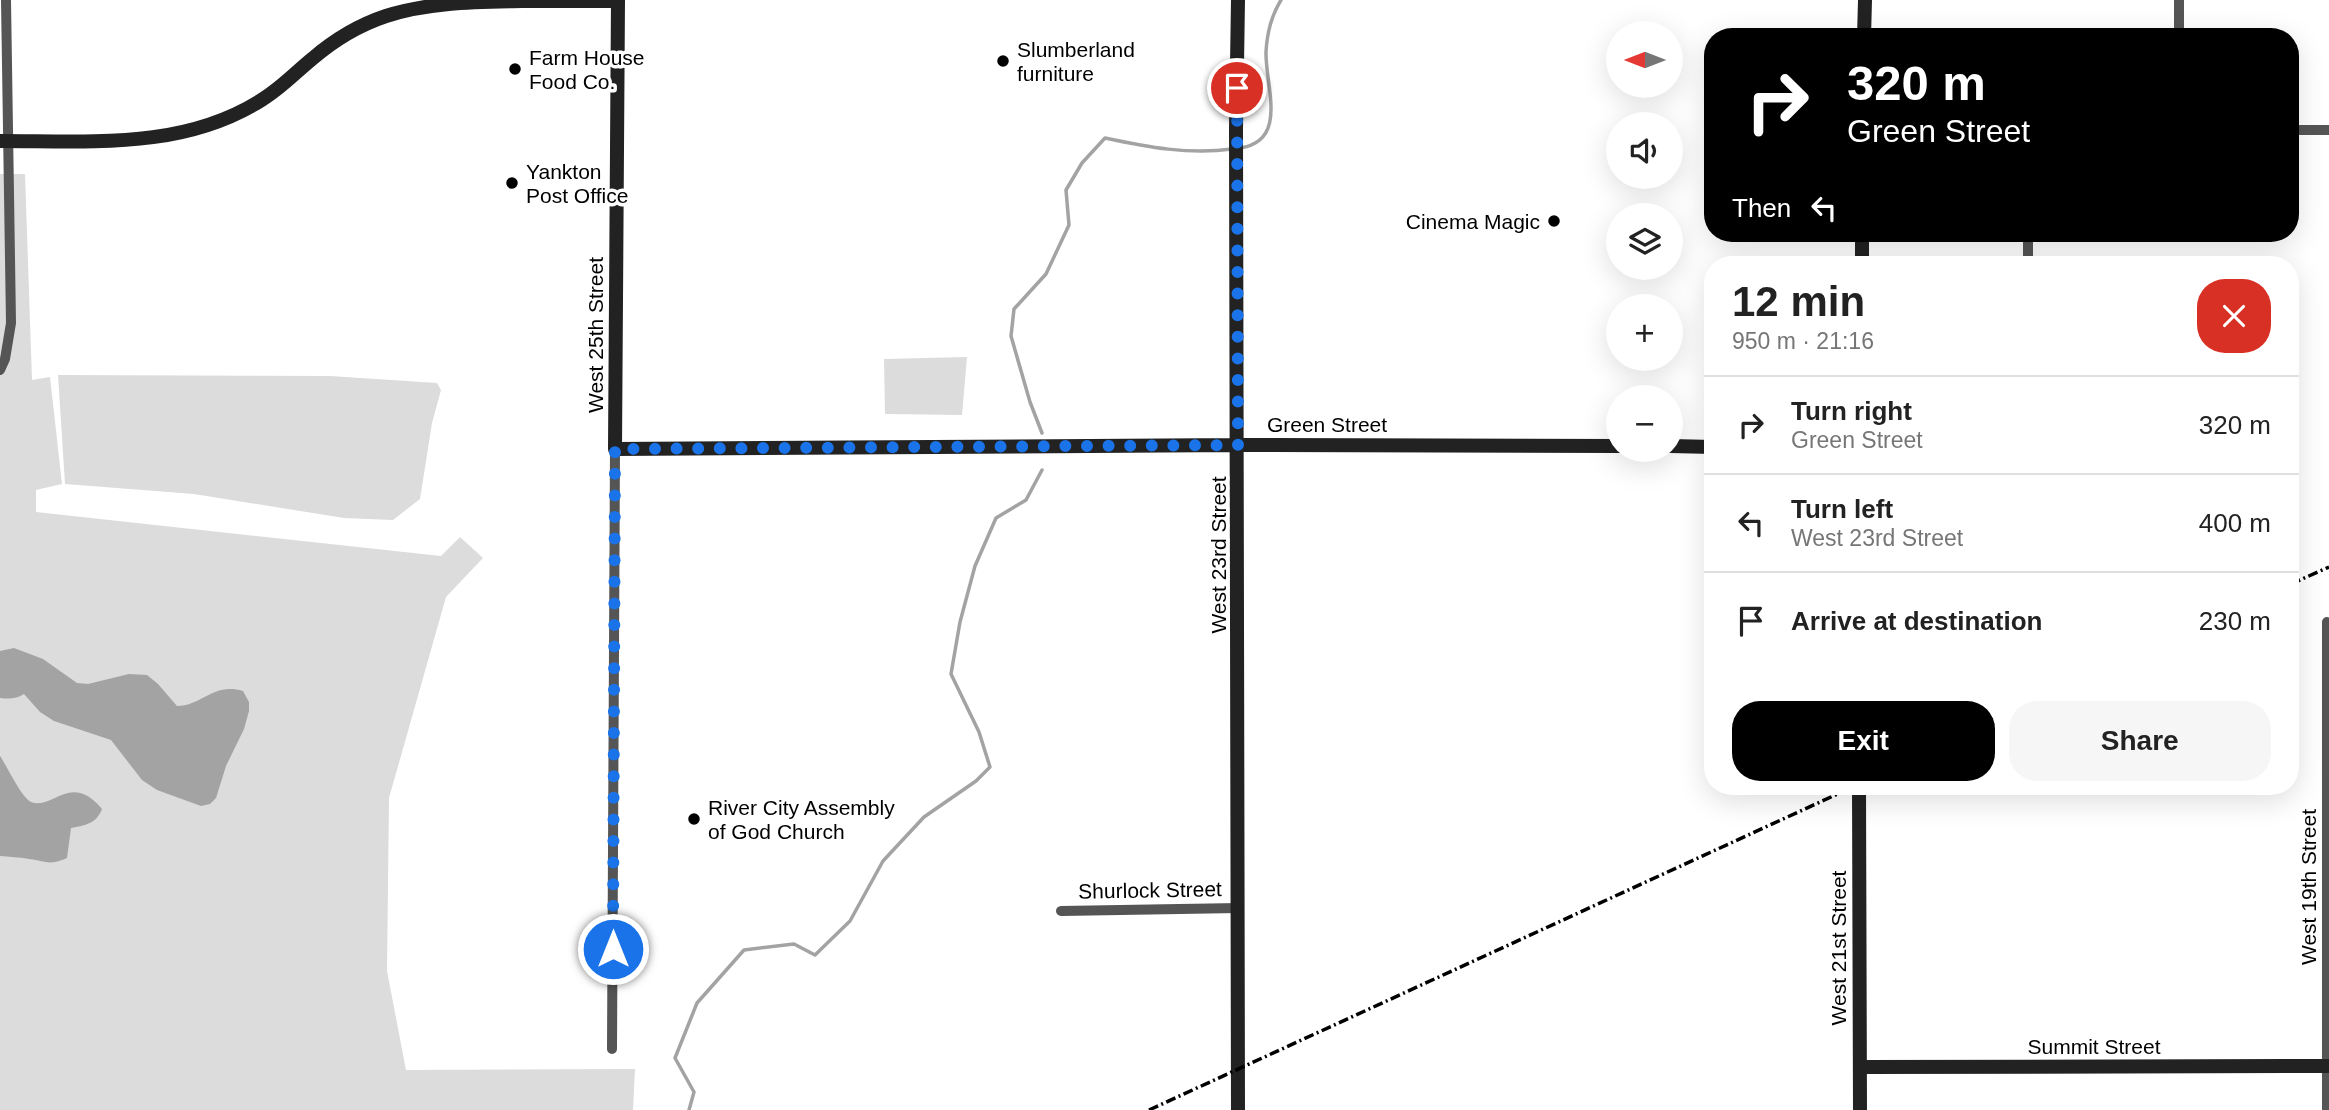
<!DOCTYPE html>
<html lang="en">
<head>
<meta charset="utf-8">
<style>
  :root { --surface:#fff; --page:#f6f6f6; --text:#222; --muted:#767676; --line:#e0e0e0; --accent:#000 }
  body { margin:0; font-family:Helvetica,sans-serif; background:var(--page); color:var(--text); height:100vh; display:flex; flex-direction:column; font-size:26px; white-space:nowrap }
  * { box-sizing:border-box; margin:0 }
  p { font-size:23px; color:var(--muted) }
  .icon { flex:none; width:38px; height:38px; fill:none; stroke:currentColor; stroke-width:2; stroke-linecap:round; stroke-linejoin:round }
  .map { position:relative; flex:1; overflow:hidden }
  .sheet { position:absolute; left:1704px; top:256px; width:595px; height:539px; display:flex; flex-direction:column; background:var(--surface); border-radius:28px; box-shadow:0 7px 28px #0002 }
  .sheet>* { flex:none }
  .guide { position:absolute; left:1704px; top:28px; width:595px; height:214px; border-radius:28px; box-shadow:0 7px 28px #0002; background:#000; color:#fff; overflow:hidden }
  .needle { width:46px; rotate:270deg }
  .controls { position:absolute; left:1606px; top:21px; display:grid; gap:14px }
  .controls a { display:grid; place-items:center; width:77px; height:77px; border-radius:50%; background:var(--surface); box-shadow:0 7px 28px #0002; font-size:35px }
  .pin { position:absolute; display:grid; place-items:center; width:60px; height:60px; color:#fff; margin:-30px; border:4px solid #fff; border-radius:50%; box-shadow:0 2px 7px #0007 }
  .me { position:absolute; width:77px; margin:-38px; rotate:0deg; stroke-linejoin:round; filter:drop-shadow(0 0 5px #0008) }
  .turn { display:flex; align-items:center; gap:24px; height:147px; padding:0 28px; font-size:32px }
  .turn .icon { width:91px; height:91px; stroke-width:2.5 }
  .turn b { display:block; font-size:49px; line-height:60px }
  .then { display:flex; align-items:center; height:66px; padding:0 28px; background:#0003; gap:14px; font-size:26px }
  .round { display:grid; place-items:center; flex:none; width:74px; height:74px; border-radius:28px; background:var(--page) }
  .head { display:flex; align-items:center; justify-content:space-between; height:119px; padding:0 28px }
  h1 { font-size:42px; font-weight:700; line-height:52px }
  .primary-button { display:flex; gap:14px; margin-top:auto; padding:14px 28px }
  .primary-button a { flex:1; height:80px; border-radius:28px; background:var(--accent); color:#fff; font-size:28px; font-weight:700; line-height:80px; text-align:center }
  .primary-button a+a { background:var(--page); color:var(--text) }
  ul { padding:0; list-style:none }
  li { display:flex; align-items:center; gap:21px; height:98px; padding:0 28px; border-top:2px solid var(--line) }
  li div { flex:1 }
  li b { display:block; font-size:26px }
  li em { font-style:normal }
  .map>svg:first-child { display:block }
  .green { fill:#dcdcdc }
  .water { fill:#a3a3a3 }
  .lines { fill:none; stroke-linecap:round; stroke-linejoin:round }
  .stream { stroke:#a3a3a3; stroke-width:3.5 }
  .street { stroke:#555; stroke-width:10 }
  .secondary { stroke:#222; stroke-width:14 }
  .rail { stroke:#000; stroke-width:3.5; stroke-dasharray:10 3.5 2 3.5; stroke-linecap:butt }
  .route { stroke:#1a73e8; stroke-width:12; stroke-dasharray:0 21.6 }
  .poi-dot { fill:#000; stroke:#fff; stroke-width:2.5 }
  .labels { text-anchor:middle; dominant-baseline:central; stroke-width:7; stroke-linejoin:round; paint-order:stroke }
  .poi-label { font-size:21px; fill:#000; stroke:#fff; text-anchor:start }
  .street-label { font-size:21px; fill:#000; stroke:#fff }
</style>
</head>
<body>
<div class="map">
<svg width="2329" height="1110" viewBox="0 0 2329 1110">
  <rect width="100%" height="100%" fill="#fff"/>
  <path class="green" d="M0,174H25L32,380L50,377L62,484L36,490V512L441,556L460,537L483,558L446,597L389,798L387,971L406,1070L635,1069L633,1110H0Z
    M967,357L962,415L885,414L884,359Z
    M58,375L330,376L437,383L441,390L432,423L420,499L393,520L344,518L194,494L65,484Z"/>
  <path class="water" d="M14,648L43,659L77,683L88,684L129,674L147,675L158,684L177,706C202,706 213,682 243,691L249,702V711L244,729L226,766L216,798L210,804L201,806L157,790L142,780L111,740L54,721L40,712L24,694C16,699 10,699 0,698V651Z
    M0,756C7,766 21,797 31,802C53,811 70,771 102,809C96,824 86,825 71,828L67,858C49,866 46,861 29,859C19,857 9,857 0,856Z"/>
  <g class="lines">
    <path class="stream" d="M1240,148C1289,141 1265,85 1266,52C1267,32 1271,16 1281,0
      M1042,433L1030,402L1011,336L1014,309L1046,274L1069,225L1066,190L1082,163L1105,138C1147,147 1189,155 1232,149
      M689,1110L694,1092L675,1058L697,1003L744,950L794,944L815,955L850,921L883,861L924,817L976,781L990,767L979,732L951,674L960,622L975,566L996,518L1026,500L1042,470"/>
    <path class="street" d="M2179,37V0
      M2291,130H2329
      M2028,264V233
      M0,370L5,359L11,323L6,0
      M2327,622V1110
      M1061,911L1239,908
      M612,1049L615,449"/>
    <path class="secondary" d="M618,0L615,449L1238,445L1619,446
      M1238,0L1236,129L1238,1110
      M1864,37L1865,0
      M0,141C90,141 184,150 263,99C281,88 296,72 312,59C334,40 359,25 386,16C430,2 476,2 522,1C554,1 586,1 618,1
      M1862,264V233
      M1671,446L1713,447
      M1859,786L1860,1110
      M1860,1067L2329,1066"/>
    <path class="rail" d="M2291,584L2329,567
      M1149,1110L1855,786"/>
  </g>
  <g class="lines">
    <path class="route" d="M613,949L615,449L1238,445L1237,88"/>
  </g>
  <g class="poi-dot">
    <circle cx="1003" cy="61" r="7"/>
    <circle cx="515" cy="69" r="7"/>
    <circle cx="512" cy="183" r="7"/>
    <circle cx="1554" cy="221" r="7"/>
    <circle cx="694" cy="819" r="7"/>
  </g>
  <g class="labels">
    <g class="poi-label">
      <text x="1017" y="49">Slumberland<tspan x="1017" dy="24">furniture</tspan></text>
      <text x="529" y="57">Farm House<tspan x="529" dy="24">Food Co.</tspan></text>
      <text x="526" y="171">Yankton<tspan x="526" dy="24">Post Office</tspan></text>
      <text x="1540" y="221" text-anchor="end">Cinema Magic</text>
      <text x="708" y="807">River City Assembly<tspan x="708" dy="24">of God Church</tspan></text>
    </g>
    <g class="street-label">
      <text transform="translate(595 335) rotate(-90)">West 25th Street</text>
      <text x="1327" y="424">Green Street</text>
      <text transform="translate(1218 555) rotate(-90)">West 23rd Street</text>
      <text transform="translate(2308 887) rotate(-90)">West 19th Street</text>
      <text transform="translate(1150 890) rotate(-1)">Shurlock Street</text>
      <text transform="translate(1838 948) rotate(-90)">West 21st Street</text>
      <text x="2094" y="1046">Summit Street</text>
    </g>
  </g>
</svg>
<div class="controls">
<a><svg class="needle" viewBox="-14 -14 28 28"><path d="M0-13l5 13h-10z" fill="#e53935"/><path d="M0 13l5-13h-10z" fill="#767676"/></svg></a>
<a><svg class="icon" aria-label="sound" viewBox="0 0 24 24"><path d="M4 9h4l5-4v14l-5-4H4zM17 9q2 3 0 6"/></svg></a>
<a><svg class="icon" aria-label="layers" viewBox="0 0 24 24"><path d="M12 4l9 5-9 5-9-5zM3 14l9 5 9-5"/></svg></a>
<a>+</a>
<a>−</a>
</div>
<div class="pin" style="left:1237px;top:88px;background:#d93025"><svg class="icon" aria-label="arrive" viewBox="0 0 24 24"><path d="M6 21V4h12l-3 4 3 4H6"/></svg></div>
<svg class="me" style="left:613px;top:949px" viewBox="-20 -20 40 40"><circle r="17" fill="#1a73e8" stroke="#fff" stroke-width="3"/><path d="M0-11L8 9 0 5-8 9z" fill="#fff"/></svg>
<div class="guide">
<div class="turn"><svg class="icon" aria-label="right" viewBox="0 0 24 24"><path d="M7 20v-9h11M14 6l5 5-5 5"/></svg><div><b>320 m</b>Green Street</div></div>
<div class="then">Then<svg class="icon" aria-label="left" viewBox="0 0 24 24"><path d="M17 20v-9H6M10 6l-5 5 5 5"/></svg></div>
</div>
<section class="sheet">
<div class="head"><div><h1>12 min</h1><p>950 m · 21:16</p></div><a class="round" style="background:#d93025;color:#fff"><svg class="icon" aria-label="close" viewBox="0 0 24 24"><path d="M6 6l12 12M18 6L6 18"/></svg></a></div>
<ul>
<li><svg class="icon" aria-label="right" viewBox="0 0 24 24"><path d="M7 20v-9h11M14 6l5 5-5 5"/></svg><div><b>Turn right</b><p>Green Street</p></div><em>320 m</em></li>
<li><svg class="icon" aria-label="left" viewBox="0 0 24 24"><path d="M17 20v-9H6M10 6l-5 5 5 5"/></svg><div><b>Turn left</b><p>West 23rd Street</p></div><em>400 m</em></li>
<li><svg class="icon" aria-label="arrive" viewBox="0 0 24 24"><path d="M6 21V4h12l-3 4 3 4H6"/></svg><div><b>Arrive at destination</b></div><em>230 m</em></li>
</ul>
<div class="primary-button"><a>Exit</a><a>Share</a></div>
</section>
</div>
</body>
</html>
